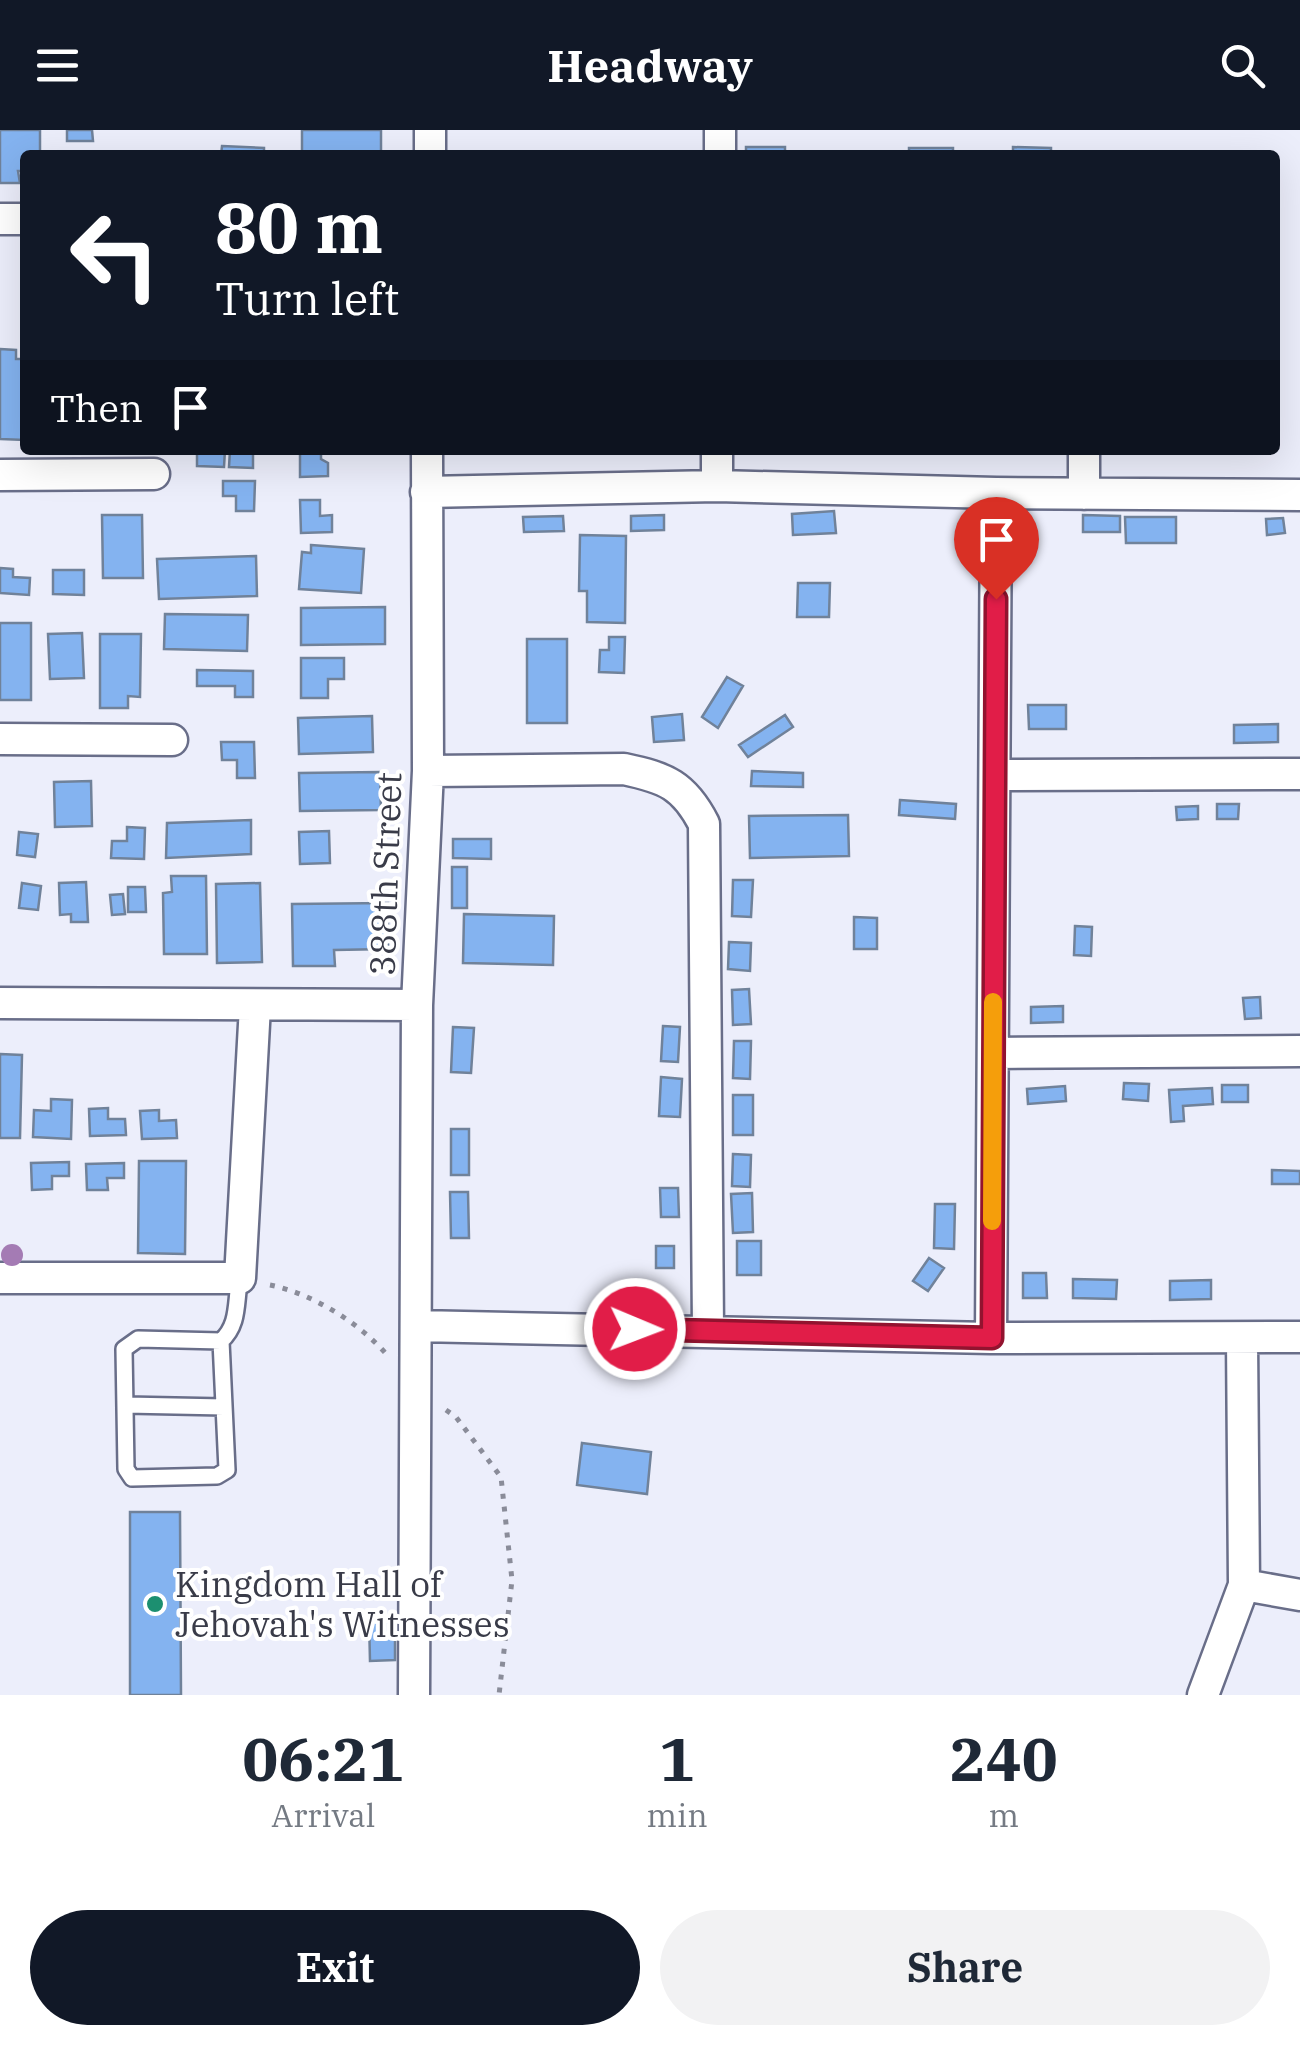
<!DOCTYPE html>
<html lang="en">
<head>
<meta charset="utf-8">
<style>
  :root { --surface:#fff; --page:#f2f2f3; --text:#1f2937; --muted:#747a83; --accent:#111827 }
  body { margin:0; font-family:"IBM Plex Serif",serif; background:var(--page); color:var(--text); height:100vh; display:flex; flex-direction:column; font-size:38px; white-space:nowrap }
  * { box-sizing:border-box; margin:0 }
  p { font-size:32px; color:var(--muted) }
  .icon { flex:none; width:55px; height:55px; fill:none; stroke:currentColor; stroke-width:2; stroke-linecap:round; stroke-linejoin:round }
  .map { position:relative; height:1565px; overflow:hidden }
  .sheet { display:flex; flex-direction:column; background:var(--surface); flex:1 }
  .sheet>* { flex:none }
  .banner { position:absolute; left:20px; top:20px; width:1260px; height:305px; border-radius:10px; box-shadow:0 10px 40px #0002; background:#111827; color:#fff; overflow:hidden }
  .pin { position:absolute; display:grid; place-items:center; width:85px; height:85px; color:#fff; margin:-102px -42px; border-radius:50% 50% 50% 0; rotate:-45deg; box-shadow:0 0 10px #0007 }
  .pin .icon { rotate:45deg }
  .me { position:absolute; width:110px; margin:-55px; rotate:91deg; stroke-linejoin:round; filter:drop-shadow(0 0 8px #0008) }
  .turn { display:flex; align-items:center; gap:35px; height:210px; padding:0 30px; font-size:45px }
  .turn .icon { width:130px; height:130px; stroke-width:2.5 }
  .turn b { display:block; font-size:70px; line-height:85px }
  .then { display:flex; align-items:center; height:95px; padding:0 30px; background:#0003; gap:20px; font-size:38px }
  .eta { display:flex; justify-content:space-evenly; align-items:center; height:170px; text-align:center }
  .eta b { font-size:60px; font-weight:700; line-height:70px }
  .action { display:flex; gap:20px; margin-top:auto; padding:20px 30px }
  .action a { flex:1; height:115px; border-radius:60px; background:var(--accent); color:#fff; font-size:40px; font-weight:700; line-height:115px; text-align:center }
  .action a+a { background:var(--page); color:var(--text) }
  header { display:flex; justify-content:space-between; align-items:center; height:130px; padding:0 30px; background:var(--accent); color:#fff; font-size:45px; font-weight:700 }
  .map>svg:first-child { display:block }
  .building { fill:#84b3f0; stroke:#70829a; stroke-width:2.5 }
  .lines { fill:none; stroke-linecap:round; stroke-linejoin:round }
  .lane-casing { stroke:#696e89; stroke-width:20 }
  .street-casing { stroke:#696e89; stroke-width:35 }
  .path { stroke:#8a8c99; stroke-width:5; stroke-dasharray:5 8; stroke-linecap:butt }
  .lane { stroke:#fff; stroke-width:15 }
  .street { stroke:#fff; stroke-width:30 }
  .tree { fill:#a47bb4 }
  .route-casing { stroke:#92132f; stroke-width:25 }
  .route { stroke:#e11d48; stroke-width:18 }
  .slow { stroke:#f59e0b; stroke-width:18 }
  .poi-dot { fill:#1c8f70; stroke:#fff; stroke-width:4 }
  .labels { text-anchor:middle; dominant-baseline:central; stroke-width:8; stroke-linejoin:round; paint-order:stroke }
  .street-label { font-size:35px; fill:#393b48; stroke:#fff }
  .poi-label { font-size:35px; fill:#393b48; stroke:#fff; text-anchor:start }
</style>
</head>
<body>
<header><svg class="icon" aria-label="menu" viewBox="0 0 24 24"><path d="M4 6h16M4 12h16M4 18h16"/></svg>Headway<svg class="icon" aria-label="search" viewBox="0 0 24 24"><circle cx="10" cy="10" r="6"/><path d="M15 15l6 6"/></svg></header>
<div class="map">
<svg width="1300" height="1565" viewBox="0 0 1300 1565">
  <rect width="100%" height="100%" fill="#eceefb"/>
  <path class="building" d="M0,0H40V25H25V41H18L20,53H0Z
    M67,0H92L93,11H67Z
    M302,0H381V25H302Z
    M222,16L264,18V25H221Z
    M746,17H785V25H746Z
    M1013,17L1051,18V25H1013Z
    M909,18H953V25H909Z
    M0,219L16,220V229H25V310L0,309Z
    M197,320H225L224,337L197,336Z
    M230,320H253V338L229,337Z
    M300,320H321V329L328,333V346L300,347Z
    M223,351H255L254,381H236V366H223Z
    M300,370H320V386L332,385V402L301,403Z
    M834,381L836,403L793,405L792,384Z
    M102,385H142L143,448H103Z
    M664,385V400L631,401V386Z
    M1083,385L1120,386V402H1083Z
    M563,386L564,401L524,402L523,387Z
    M1125,387H1176V413H1126Z
    M1283,388L1285,403L1267,405L1266,389Z
    M580,405L626,406L625,493L587,492V461H579Z
    M311,415L364,419L361,463L299,459L302,422L311,423Z
    M256,426L257,466L159,469L157,429Z
    M0,438L13,439V447L30,448L29,465L0,463Z
    M53,440H84V465L53,464Z
    M798,453H830L829,487H797Z
    M385,477V514L301,515V478Z
    M165,484L248,485L247,521L164,519Z
    M0,493H31V570H0Z
    M82,503L84,548L50,549L48,504Z
    M100,504H141L140,567L128,566V578H100Z
    M609,507H625L624,543L599,542L600,520H609Z
    M527,509H567V593H527Z
    M301,528H344V549H328V568H301Z
    M197,540L253,541V567H235V556H197Z
    M727,547L743,556L718,598L702,587Z
    M1028,575H1066V599H1029Z
    M682,584L684,610L654,612L652,587Z
    M785,585L793,597L748,627L739,615Z
    M372,586L373,622L299,624L298,588Z
    M1278,594V612L1234,613V595Z
    M221,612H254L255,648H237V630H222Z
    M752,641L803,643V657L751,656Z
    M380,642L381,680L300,681L299,643Z
    M91,651L92,696L55,697L54,652Z
    M900,670L956,674L955,689L899,685Z
    M1217,674H1239L1238,689H1217Z
    M1198,676V689L1177,690L1176,677Z
    M848,685L849,726L750,728L749,686Z
    M251,690V724L166,728L167,693Z
    M127,697L145,698L144,729L111,728L112,711H127Z
    M329,701L330,733L300,734L299,702Z
    M19,702L38,704L35,727L17,725Z
    M453,709H491V729L453,728Z
    M452,737H467V778H452Z
    M171,746H206L207,824H164L163,763L172,762Z
    M733,750H753L751,787L732,786Z
    M86,752L88,792H71V784L60,785L59,753Z
    M22,753L41,756L38,780L19,778Z
    M260,753L262,832L217,833L216,754Z
    M128,757H145L146,782H128Z
    M123,764L125,784L112,785L110,765Z
    M388,773V819L334,820L335,836H293L292,774Z
    M464,784L554,786L553,835L463,833Z
    M854,787L877,788V819H854Z
    M1075,796L1092,797L1091,826L1074,825Z
    M729,812L751,813L750,841L728,839Z
    M749,859L751,894L733,895L732,860Z
    M1260,867L1261,888L1245,889L1243,868Z
    M1063,876V892L1031,893V877Z
    M663,896L680,897L678,932L661,931Z
    M453,897L474,898L471,943L451,942Z
    M734,911H751L750,949L733,948Z
    M0,924L22,925L20,1008H0Z
    M661,947L682,949L680,987L659,986Z
    M1124,953L1149,954L1148,971L1123,969Z
    M1222,955H1248V972H1222Z
    M1065,956L1066,971L1028,974L1027,959Z
    M1212,958L1213,974L1183,976L1184,991L1171,992L1169,960Z
    M733,965H753V1005H733Z
    M51,969L72,970L71,1009L33,1007L34,980L51,981Z
    M108,978V989H125L126,1005L90,1006L89,979Z
    M159,980V991L176,990L177,1008L142,1009L140,981Z
    M451,999H469V1045H451Z
    M733,1024L751,1025L750,1057L732,1056Z
    M139,1031H186L185,1124L138,1123Z
    M69,1032V1046H52V1059L32,1060L31,1033Z
    M124,1033V1048H107L108,1060H87L86,1034Z
    M1272,1040L1300,1041V1054H1272Z
    M660,1058H678L679,1087H661Z
    M450,1062H468L469,1108H451Z
    M752,1063L753,1102L733,1103L731,1064Z
    M935,1074H955L954,1119L934,1118Z
    M737,1111H761V1145H737Z
    M656,1116H674V1138H656Z
    M929,1128L944,1138L928,1161L913,1151Z
    M1023,1143H1046L1047,1168H1023Z
    M1073,1149L1117,1150L1116,1169L1073,1168Z
    M1211,1150V1169L1170,1170V1151Z
    M582,1313L651,1322L647,1364L577,1355Z
    M130,1382H180L181,1565H130Z
    M369,1489H395V1530L370,1531Z"/>
  <g class="lines">
    <g class="lane-casing">
      <path id="lane" d="M221,1211L138,1209L124,1219L126,1339L132,1348L217,1346L227,1340L221,1211C240,1194 235,1171 240,1148
        M126,1275L224,1277"/>
    </g>
    <g class="street-casing">
      <path id="street" d="M430,25V0
        M720,25V0
        M0,89H25
        M1084,320V364
        M0,345L154,344
        M717,356V320
        M426,362L717,356L996,363L1300,365
        M0,609L172,610
        M428,641L624,639C666,648 684,655 704,694L708,1200
        M995,645L1300,644
        M0,873L417,875
        M993,923L1300,921
        M0,1148H240L255,876
        M418,1196L991,1208L1300,1207
        M991,1208L996,363
        M1244,1455L1300,1465
        M414,1565L417,875L428,641L427,320
        M1203,1565L1244,1455L1242,1209"/>
    </g>
    <path class="path" d="M270,1155C311,1163 360,1193 387,1225
      M446,1280L456,1287L501,1347L512,1450L499,1565"/>
    <use href="#lane" class="lane"/>
    <use href="#street" class="street"/>
  </g>
  <circle class="tree" cx="12" cy="1125" r="11"/>
  <g class="lines">
    <g class="route-casing">
      <path id="route" d="M635,1199L992,1208L996,469"/>
    </g>
    <use href="#route" class="route"/>
    <path class="slow" d="M992,1091L993,872"/>
  </g>
  <circle class="poi-dot" cx="155" cy="1474" r="10"/>
  <g class="labels">
    <g class="street-label">
      <text transform="translate(385 744) rotate(-88)">388th Street</text>
    </g>
    <g class="poi-label">
      <text x="175" y="1454">Kingdom Hall of<tspan x="175" dy="40">Jehovah's Witnesses</tspan></text>
    </g>
  </g>
</svg>
<div class="pin" style="left:996px;top:469px;background:#d93025"><svg class="icon" aria-label="arrive" viewBox="0 0 24 24"><path d="M6 21V4h12l-3 4 3 4H6"/></svg></div>
<svg class="me" style="left:635px;top:1199px" viewBox="-20 -20 40 40"><circle r="17" fill="#e11d48" stroke="#fff" stroke-width="3"/><path d="M0-11L8 9 0 5-8 9z" fill="#fff"/></svg>
<div class="banner">
<div class="turn"><svg class="icon" aria-label="left" viewBox="0 0 24 24"><path d="M17 20v-9H6M10 6l-5 5 5 5"/></svg><div><b>80 m</b>Turn left</div></div>
<div class="then">Then<svg class="icon" aria-label="arrive" viewBox="0 0 24 24"><path d="M6 21V4h12l-3 4 3 4H6"/></svg></div>
</div>
</div>
<section class="sheet">
<div class="eta">
<div><b>06:21</b><p>Arrival</p></div>
<div><b>1</b><p>min</p></div>
<div><b>240</b><p>m</p></div>
</div>
<div class="action"><a>Exit</a><a>Share</a></div>
</section>
</body>
</html>
